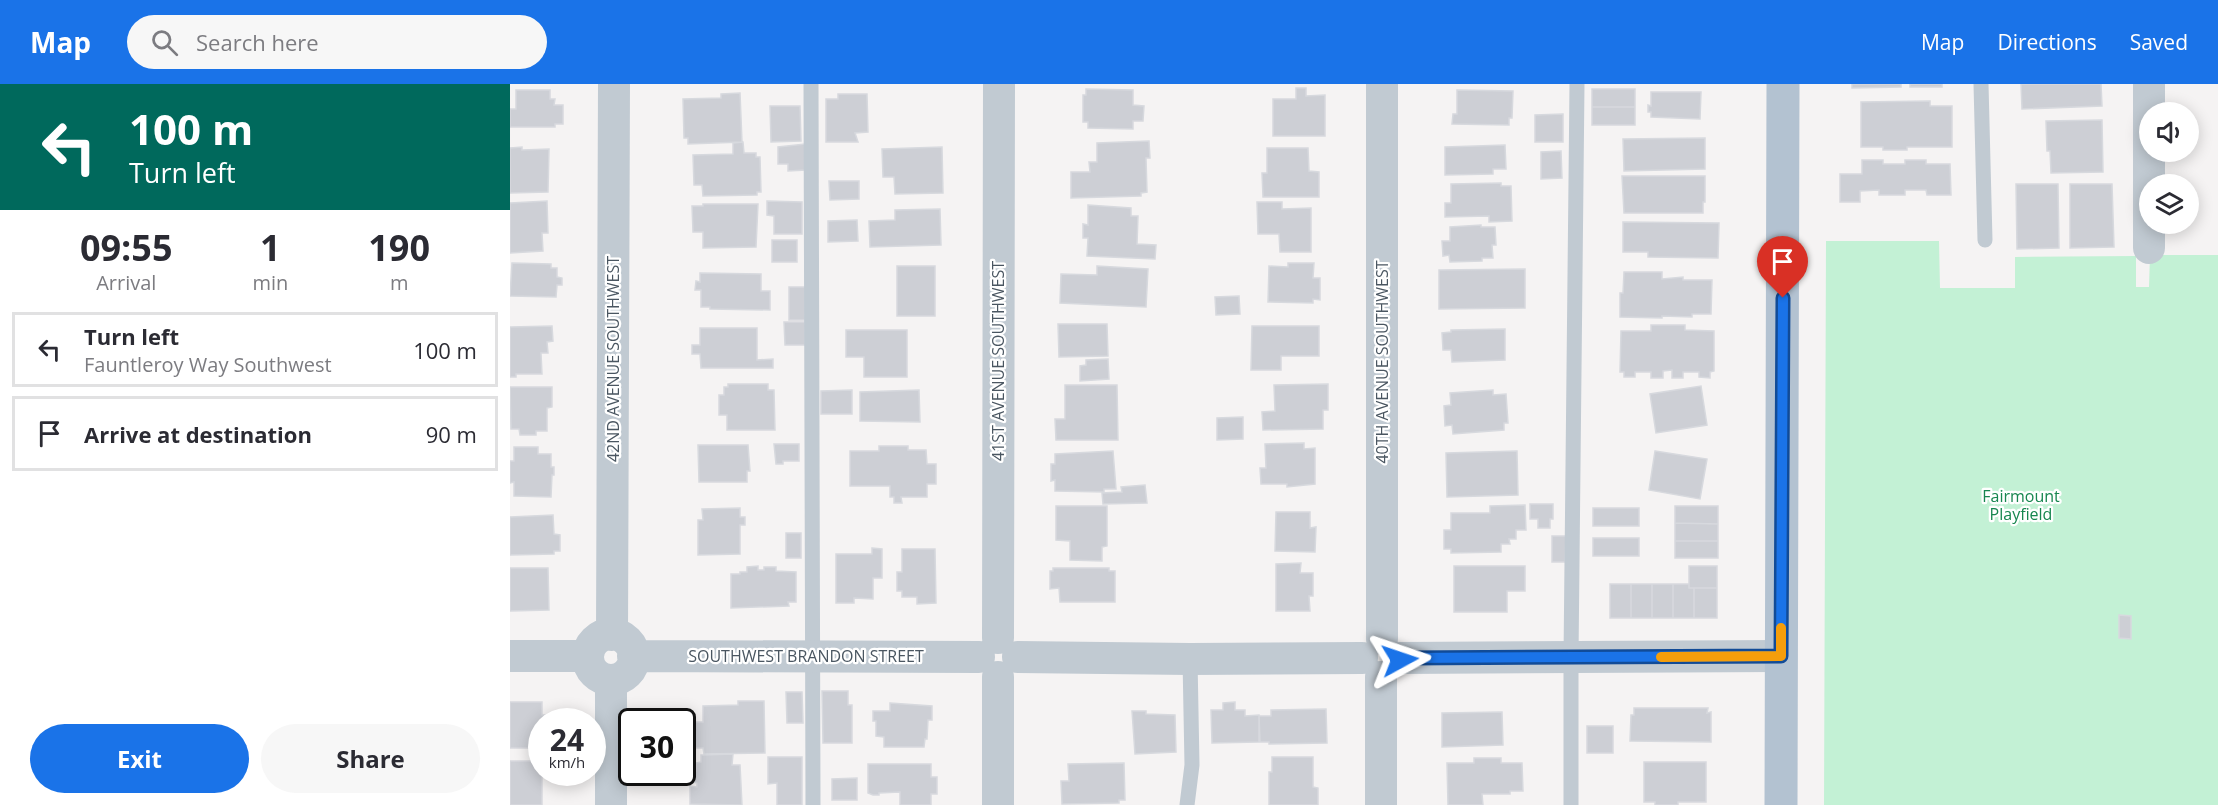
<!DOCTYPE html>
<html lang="en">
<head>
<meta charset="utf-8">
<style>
  :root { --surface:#fff; --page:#f7f7f7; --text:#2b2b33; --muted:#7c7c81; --line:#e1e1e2; --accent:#1a73e8 }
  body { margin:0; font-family:"Open Sans",sans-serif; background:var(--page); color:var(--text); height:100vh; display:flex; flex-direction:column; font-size:22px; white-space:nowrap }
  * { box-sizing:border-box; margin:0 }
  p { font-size:20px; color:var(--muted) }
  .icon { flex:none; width:33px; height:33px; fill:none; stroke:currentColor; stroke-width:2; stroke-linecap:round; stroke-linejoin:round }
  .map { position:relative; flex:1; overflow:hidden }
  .details { display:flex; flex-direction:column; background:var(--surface); width:510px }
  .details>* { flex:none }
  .hud { background:#00695c; color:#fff; overflow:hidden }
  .tools { position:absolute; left:1629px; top:18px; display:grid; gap:12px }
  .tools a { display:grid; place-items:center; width:60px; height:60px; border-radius:50%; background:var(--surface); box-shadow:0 3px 15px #0003; font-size:30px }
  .speed { position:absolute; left:18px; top:624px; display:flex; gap:12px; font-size:30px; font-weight:700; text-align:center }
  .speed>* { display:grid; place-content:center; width:78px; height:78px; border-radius:50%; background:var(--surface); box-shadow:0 3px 15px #0003; line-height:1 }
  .speed small { font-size:15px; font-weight:400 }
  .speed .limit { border:3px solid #111; border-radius:9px; background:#fff; color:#111 }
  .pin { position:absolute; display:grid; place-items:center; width:51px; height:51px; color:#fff; margin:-62px -26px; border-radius:50% 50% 50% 0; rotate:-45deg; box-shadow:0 0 6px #0007 }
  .pin .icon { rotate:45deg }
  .me { position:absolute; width:66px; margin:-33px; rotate:85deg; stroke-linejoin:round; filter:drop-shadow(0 0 4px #0008) }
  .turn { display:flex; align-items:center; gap:21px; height:126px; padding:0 30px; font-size:27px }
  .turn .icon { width:78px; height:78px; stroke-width:2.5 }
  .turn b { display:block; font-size:42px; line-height:51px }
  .eta { display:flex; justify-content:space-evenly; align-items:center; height:102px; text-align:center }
  .eta b { font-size:36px; font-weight:700; line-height:42px }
  .cta { display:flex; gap:12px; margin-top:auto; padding:12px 30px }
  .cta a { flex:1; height:69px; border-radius:36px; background:var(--accent); color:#fff; font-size:24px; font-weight:700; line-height:69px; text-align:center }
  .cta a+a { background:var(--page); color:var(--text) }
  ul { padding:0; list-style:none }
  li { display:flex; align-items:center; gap:18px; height:75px; margin:0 12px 9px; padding:0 18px; border:3px solid var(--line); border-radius:0px }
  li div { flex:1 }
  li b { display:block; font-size:22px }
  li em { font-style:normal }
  header { display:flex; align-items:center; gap:36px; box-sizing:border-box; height:84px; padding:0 30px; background:var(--accent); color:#fff }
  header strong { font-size:28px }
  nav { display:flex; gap:33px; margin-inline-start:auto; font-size:21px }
  .search { width:420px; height:54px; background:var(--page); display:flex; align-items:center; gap:15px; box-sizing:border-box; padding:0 21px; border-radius:33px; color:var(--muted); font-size:22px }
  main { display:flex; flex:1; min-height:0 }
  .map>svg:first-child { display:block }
  .green { fill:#c3f1d5 }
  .building { fill:#cdcfd5; stroke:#d7d9de; stroke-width:1.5 }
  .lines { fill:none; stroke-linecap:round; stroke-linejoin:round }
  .service { stroke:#c1cad2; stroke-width:15 }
  .minor { stroke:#c1cad2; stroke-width:32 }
  .primary { stroke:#b3c2d1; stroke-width:33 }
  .route-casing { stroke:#114b97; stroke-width:15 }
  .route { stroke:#1a73e8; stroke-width:10 }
  .slow { stroke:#f59e0b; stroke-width:10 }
  .labels { text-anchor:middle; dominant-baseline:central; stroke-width:4.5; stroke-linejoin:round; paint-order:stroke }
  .street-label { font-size:16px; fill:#4a5661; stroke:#fff }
  .park-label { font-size:16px; fill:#17864f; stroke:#fff }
</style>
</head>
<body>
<header>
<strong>Map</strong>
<div class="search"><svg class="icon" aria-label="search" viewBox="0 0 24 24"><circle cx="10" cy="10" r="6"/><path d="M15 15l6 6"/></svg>Search here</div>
<nav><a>Map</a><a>Directions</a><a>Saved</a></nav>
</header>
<main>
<section class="details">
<div class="hud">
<div class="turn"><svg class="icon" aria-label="left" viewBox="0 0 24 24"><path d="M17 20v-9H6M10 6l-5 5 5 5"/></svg><div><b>100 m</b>Turn left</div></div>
</div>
<div class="eta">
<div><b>09:55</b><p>Arrival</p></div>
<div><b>1</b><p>min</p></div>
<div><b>190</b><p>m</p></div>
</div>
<ul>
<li><svg class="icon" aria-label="left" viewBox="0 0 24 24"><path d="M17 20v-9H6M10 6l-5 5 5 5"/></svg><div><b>Turn left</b><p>Fauntleroy Way Southwest</p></div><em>100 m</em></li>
<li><svg class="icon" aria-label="arrive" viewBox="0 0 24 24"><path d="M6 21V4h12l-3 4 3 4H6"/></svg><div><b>Arrive at destination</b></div><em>90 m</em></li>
</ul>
<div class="cta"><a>Exit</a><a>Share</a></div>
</section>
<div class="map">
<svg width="1708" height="721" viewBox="0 0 1708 721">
  <rect width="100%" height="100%" fill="#f5f3f3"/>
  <path class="green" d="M1316,157H1429L1430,204H1505V173L1626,172V203H1639L1640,171H1708V721H1314Z"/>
  <path class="building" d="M1342,0H1391V3L1342,4Z
    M1400,0H1432V3H1400Z
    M1511,0H1591L1592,22L1512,25Z
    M786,4H796V12L815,11V52H763V15H786Z
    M576,5L623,6V21L634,22L633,37H623V45L578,44V38H573V11H576Z
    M1082,5H1125V23H1082Z
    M6,6H40V15H45L44,21H53V40H45V43H0V25H6Z
    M947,6L1003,7L1002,34H999V41L942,40L943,30H947Z
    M1141,8H1191L1190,35L1141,33V28H1138V21L1141,22Z
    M230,9L232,58L178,60V54H174L173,15L211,14V10Z
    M328,10H357L358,48L345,49L348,58H316V15H328Z
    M1420,17V22H1442V63H1397V66H1373V63H1351V18Z
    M260,22H290L291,57L261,58Z
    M1082,23H1125V41H1082Z
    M1053,30V58H1025V31Z
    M1592,36L1593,88L1541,89L1540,67H1537L1536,37Z
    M1195,54V85L1114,87L1113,55Z
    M639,57L640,74H636L637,108L631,109V112L561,114V88H580L579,78H587V59Z
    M233,58L234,69H246V73H250L251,108H247V111L193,112L192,101H184L183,71L223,70V59Z
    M295,60L296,86L278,87V80H268V63Z
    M995,61L996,85H983V90L935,91V63Z
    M12,63V66L39,65L38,108L0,109V64Z
    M432,63L433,109L385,110L384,93H373L372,65Z
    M757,64H798L799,87L809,88V113H753L752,89H757Z
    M1051,67L1052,94L1031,95V68Z
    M1352,76H1373V80H1395V76H1416V80H1440L1441,111H1417L1416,106H1395V111H1369V106L1350,107V118H1330V90H1352Z
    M1112,92H1195V118H1193V129H1114Z
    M319,97H349V115L320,116Z
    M991,99V102H1001L1002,137L979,138V132L935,133V119H941V100Z
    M1506,100H1548L1549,164L1507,165Z
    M1560,100H1602L1604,163L1560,164Z
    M37,117L38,149H32L33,167L0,169V119Z
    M257,117L292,118V150H264V132L257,131Z
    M747,118H772V125L801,124V168H770L769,150H748Z
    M193,120H248L246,163L193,164V148H183L182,122H193Z
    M578,121L621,124V132H628L627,160L646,161L645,175L577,172L578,154H573V140L578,141Z
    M430,125L431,161L360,163L359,137L385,136V126Z
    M347,136L348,157L318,158V137Z
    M1113,138L1209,139L1208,174L1138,173V168H1113Z
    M971,141V143H985L986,161H982L983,174H972V177L940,178L939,171L933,172L932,157H940V143Z
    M262,156H287V178H262Z
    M2,179L41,180V184H47V193L52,194V201H47L46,213L0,212Z
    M778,179H804L803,194H810V216L803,215V219L758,218L759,182L778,183Z
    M387,182H425V232H387Z
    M587,182L638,185L636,223L550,219L551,190L587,191Z
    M1015,185V224L929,225V186Z
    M1114,188H1152V195L1173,193V196H1202L1201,230H1182V233L1152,232V234L1110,233V209H1113Z
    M190,189L251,190V207H260V226L200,225V223H191V206H185L186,197L190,198Z
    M279,203H295V236H279Z
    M729,212L730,230L706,231L705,213Z
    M274,238H295V261H275Z
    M548,240H597L598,272L549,273Z
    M1141,241H1175V246L1204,247V287L1200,288V294L1189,293V288H1173V294H1162V286L1153,287V294H1141V288H1125V293H1114V288H1110L1111,247H1141Z
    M42,242L43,257L37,258L38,269H31L32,290H6V293H0V243Z
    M742,242H809V272H771V286H741Z
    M190,244H247V276L263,275V284H191L190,270H182V261H190Z
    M995,245V276L942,278L941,266H933L932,249L941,248V246Z
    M336,246H397V293H354V273H336Z
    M598,275L599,295L570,297V282L576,281V276Z
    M218,300H258V306H264L265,346H217V331H209V311H214V303H218Z
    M818,300V326H813V345L753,346L752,328L765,327L764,301Z
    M555,301H607L608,356H546L545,335H555Z
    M1191,302L1197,341L1146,349L1140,310Z
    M0,303H42V323L37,324V347H26V351H10L9,345H1Z
    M342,306V330H311V307Z
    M409,306L410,338L350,337V308Z
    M983,306V311L996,310L998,339H994V346L943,350L942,341L935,342L934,322L941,321L940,309Z
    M733,333V355L707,356V334Z
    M794,359V365L805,364V400L777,403V400H751L750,384H756L755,360Z
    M264,360H289V377H273V380H266Z
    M188,361H238L240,387H237V398H189Z
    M369,362H398V366H416L417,380H426V400H417V413H391L392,419H384V413H380V402H340V367H369Z
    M4,363H28V370H41V383H44V391H42L41,413L4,412V398L0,399V377H4Z
    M603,367L606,405H594V408L545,407V396L541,397V380H545V370Z
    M1007,367L1008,411L937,413L936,369Z
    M1145,367L1197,375L1190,415L1139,406Z
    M635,401L637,419L593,420L592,409L612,408L611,403Z
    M1020,420H1043V435H1040V444H1028V435H1020Z
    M1015,421L1016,446H1006V455H999L1000,460H991V468L941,469V465H934V446H941V429H980V422Z
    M546,422H597V462L592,463V477L560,476V457L546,456Z
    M1165,422H1208V440L1165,439Z
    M230,424V433H235V441H230V470L188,471V436H193L192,425Z
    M1083,424H1129V442H1083Z
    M766,428H800V444L806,443L805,468L765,467Z
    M43,431L44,450L50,451V467H44V470L0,471V433Z
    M1165,439L1208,440V457H1165Z
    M276,449H291V474H276Z
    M1042,452H1056L1055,478H1042Z
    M1083,454H1129V472H1083Z
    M1165,457H1208V474H1165Z
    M362,464L372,465V494H363V515L344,514V519H326V470H362Z
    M392,465H425L426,519L407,520V513H392V507H387V488H392Z
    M791,479L790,489H803V512H799L800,527H766V480Z
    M248,482V486H254V483H266V487L286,488V518H278L279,522L221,524V490H230V488H237V483Z
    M944,482H1015V507H997V528H944Z
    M1179,482H1207V504H1179Z
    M0,484H38L39,526L0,527Z
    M543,484H599V487H605V518H550L549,504L540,505V487H543Z
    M1100,500H1121V534H1100Z
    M1121,500H1142V534H1121Z
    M1142,500H1163V534H1142Z
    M1163,500H1179V504H1184V534H1163Z
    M1184,504H1207V534H1184Z
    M1609,531L1621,532V555L1609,554Z
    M312,607H338V621H342V659H313Z
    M276,608H292L293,639H277Z
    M228,617H254L255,669L194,670L193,664H179V638H193V622L228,621Z
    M0,618H32V631H37V638H32V664H0Z
    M725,618V626H735V632L749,631V658L702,659L701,626H713V619Z
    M380,619L422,622V636H418L417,655H415L414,663H374V653L366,652V637H363V627H380Z
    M1124,624H1198L1197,629L1201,628V658L1120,657L1121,631H1124Z
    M816,625L817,659L759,660V658H750L749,632H761V626Z
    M622,627H636V630L665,631L666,668L625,670Z
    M992,628L993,661L932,663V629Z
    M1077,642H1103V669H1077Z
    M223,670L222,681H230L232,721L180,720V702L187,703V699L183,698V687H186V679L191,678V671Z
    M258,673H292V721H267V699L258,700Z
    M762,673H803V703L808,704V721H759V688H762Z
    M964,674H991V679H1012L1013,707H1000V710H972L973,721H938L937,679H964Z
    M0,677H32V721H0Z
    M1134,678H1196V718H1168V721H1145V718H1134Z
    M614,679L615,716H609V719L552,720L551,697H559L558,680Z
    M358,680H421V693H427V710H421V721H390V708L369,709V711H363L358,709Z
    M347,694V716H322V695Z"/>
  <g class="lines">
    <path class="service" d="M301,0L303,721
      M1471,0L1475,156
      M677,721L682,681L680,575
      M1061,721V574L1067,0"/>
    <path class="minor" d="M1639,164V0
      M78 573a23 23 0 1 1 46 0a23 23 0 1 1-46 0Z
      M102,551L104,0
      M488,554L489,0
      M872,555V0
      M0,572H78
      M123,572L469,573
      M508,573L680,575L852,574
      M890,574L1271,572
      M101,721V596
      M488,721V593
      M871,721V593"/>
    <path class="primary" d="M1271,721L1273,0"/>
  </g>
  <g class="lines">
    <g class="route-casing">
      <path id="route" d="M890,576V574H895L1271,572L1273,214"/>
    </g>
    <use href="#route" class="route"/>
    <path class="slow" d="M1151,573L1271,572V544"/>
  </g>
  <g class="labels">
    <g class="street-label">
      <text transform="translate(103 275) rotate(-90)">42ND AVENUE SOUTHWEST</text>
      <text transform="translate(488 277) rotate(-90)">41ST AVENUE SOUTHWEST</text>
      <text transform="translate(872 278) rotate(-90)">40TH AVENUE SOUTHWEST</text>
      <text x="296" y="572">SOUTHWEST BRANDON STREET</text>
    </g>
    <g class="park-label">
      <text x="1511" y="412">Fairmount<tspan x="1511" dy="18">Playfield</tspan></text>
    </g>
  </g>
</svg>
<div class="tools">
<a><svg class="icon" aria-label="sound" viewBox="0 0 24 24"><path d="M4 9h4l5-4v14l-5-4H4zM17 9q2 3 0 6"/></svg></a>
<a><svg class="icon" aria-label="layers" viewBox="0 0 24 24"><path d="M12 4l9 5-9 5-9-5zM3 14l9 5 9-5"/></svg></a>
</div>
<div class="speed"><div>24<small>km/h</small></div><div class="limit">30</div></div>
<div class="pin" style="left:1273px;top:214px;background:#d93025"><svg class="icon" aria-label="arrive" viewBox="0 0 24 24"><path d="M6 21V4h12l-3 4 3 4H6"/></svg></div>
<svg class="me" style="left:890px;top:576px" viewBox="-20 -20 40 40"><path d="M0-17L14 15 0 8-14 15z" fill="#1a73e8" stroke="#fff" stroke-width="4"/></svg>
</div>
</main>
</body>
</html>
